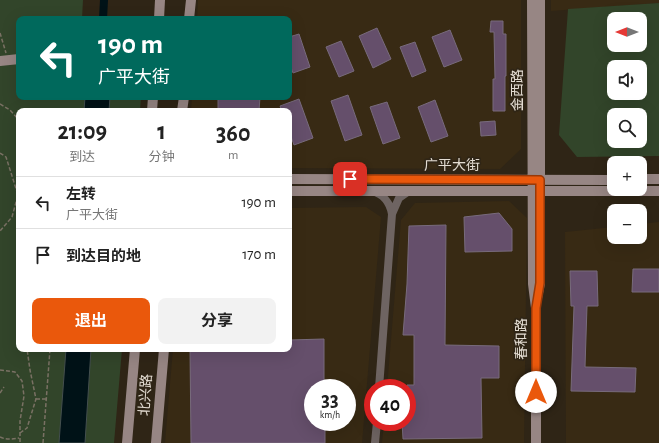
<!DOCTYPE html>
<html lang="zh">
<head>
<meta charset="utf-8">
<style>
  :root { --surface:#fff; --page:#f2f2f2; --text:#222; --muted:#767676; --line:#e0e0e0; --accent:#ea580c }
  body { margin:0; font-family:"Alegreya Sans","Noto Sans SC",sans-serif; background:var(--page); color:var(--text); height:100vh; display:flex; flex-direction:column; font-size:15px; white-space:nowrap }
  * { box-sizing:border-box; margin:0 }
  p { font-size:13px; color:var(--muted) }
  .icon { flex:none; width:22px; height:22px; fill:none; stroke:currentColor; stroke-width:2; stroke-linecap:round; stroke-linejoin:round }
  .map { position:relative; flex:1; overflow:hidden }
  .panel { position:absolute; left:16px; top:108px; width:276px; height:244px; display:flex; flex-direction:column; background:var(--surface); border-radius:8px; box-shadow:0 4px 16px #0002 }
  .panel>* { flex:none }
  .banner { position:absolute; left:16px; top:16px; width:276px; height:84px; border-radius:8px; box-shadow:0 4px 16px #0002; background:#00695c; color:#fff; overflow:hidden }
  .needle { width:26px; rotate:270deg }
  .fabs { position:absolute; left:607px; top:12px; display:grid; gap:8px }
  .fabs a { display:grid; place-items:center; width:40px; height:40px; border-radius:8px; background:var(--surface); box-shadow:0 4px 16px #0002; font-size:20px }
  .speed { position:absolute; left:304px; top:379px; display:flex; gap:8px; font-size:20px; font-weight:700; text-align:center }
  .speed>* { display:grid; place-content:center; width:52px; height:52px; border-radius:50%; background:var(--surface); box-shadow:0 4px 16px #0002; line-height:1 }
  .speed small { font-size:10px; font-weight:400 }
  .speed .limit { border:6px solid #d22; background:#fff; color:#111 }
  .pin { position:absolute; display:grid; place-items:center; width:34px; height:34px; color:#fff; margin:-17px; border-radius:8px; box-shadow:0 2px 6px #0006 }
  .me { position:absolute; width:44px; margin:-22px; rotate:0deg; stroke-linejoin:round; filter:drop-shadow(0 0 3px #0008) }
  .turn { display:flex; align-items:center; gap:14px; height:84px; padding:0 16px; font-size:18px }
  .turn .icon { width:52px; height:52px; stroke-width:2.5 }
  .turn b { display:block; font-size:28px; line-height:34px }
  .eta { display:flex; justify-content:space-evenly; align-items:center; height:68px; text-align:center }
  .eta b { font-size:24px; font-weight:700; line-height:28px }
  .cta { display:flex; gap:8px; margin-top:auto; padding:8px 16px }
  .cta a { flex:1; height:46px; border-radius:8px; background:var(--accent); color:#fff; font-size:16px; font-weight:700; line-height:46px; text-align:center }
  .cta a+a { background:var(--page); color:var(--text) }
  ul { padding:0; list-style:none }
  li { display:flex; align-items:center; gap:12px; height:52px; padding:0 16px; border-top:1px solid var(--line) }
  li div { flex:1 }
  li b { display:block; font-size:15px }
  li em { font-style:normal }
  .map>svg:first-child { display:block }
  .built { fill:#382a14; fill-rule:evenodd }
  .green { fill:#32452a; fill-rule:evenodd }
  .water { fill:#001217; stroke:#444f4f }
  .lines { fill:none; stroke-linecap:round; stroke-linejoin:round }
  .canal { stroke:#001217; stroke-width:8 }
  .building { fill:#654f6b; stroke:#786b7c }
  .path { stroke:#7a7164; stroke-width:1.5; stroke-dasharray:4 2; stroke-linecap:butt }
  .street { stroke:#6e6462; stroke-width:8 }
  .secondary { stroke:#978684; stroke-width:10 }
  .route-casing { stroke:#983908; stroke-width:10 }
  .route { stroke:#ea580c; stroke-width:7 }
  .labels { text-anchor:middle; dominant-baseline:central; stroke-width:3.5; stroke-linejoin:round; paint-order:stroke }
  .street-label { font-size:14px; fill:#e3dcd2; stroke:#2f2516 }
</style>
</head>
<body>
<div class="map">
<svg width="659" height="443" viewBox="0 0 659 443">
  <rect width="100%" height="100%" fill="#2f2516"/>
  <path class="built" d="M198,0H521V149L500,169L289,168V111H191L192,97H289V19H197Z
    M551,0H659V3L551,11Z
    M509,201L527,218L524,443H382L384,422H407V388H387L401,220L415,203Z
    M366,207L381,217L362,443H165L173,349H289V208ZM313,388H347V422H313Z
    M659,222V443H566L565,232L614,227V237H640V224Z"/>
  <path class="green" d="M0,0H83L82,19H19V97H141L140,111H19V349H122L114,443H0Z
    M659,3V156L577,157L559,135L568,9ZM614,19H640V45H614ZM614,67H640V93H614ZM614,115H640V141H614Z"/>
  <path class="water" d="M85,97H110L109,111H84Z
    M66,349H91L85,443H59Z"/>
  <g class="lines">
    <path class="canal" d="M103,19L104,0"/>
  </g>
  <path class="building" d="M491,21H503V34H506V76H505V111H493V79H495L494,32H490Z
    M377,28L391,59L373,68L359,36Z
    M450,30L462,60L444,67L432,37Z
    M299,34L310,67L293,73L289,62V37Z
    M341,41L354,71L339,77L326,47Z
    M415,42L426,71L412,77L400,47Z
    M348,95L362,135L345,141L331,101Z
    M218,97H260L259,111H218Z
    M299,99L313,138L294,145L289,131V111H282L280,106Z
    M435,100L448,136L431,142L418,107Z
    M387,102L400,138L383,144L370,107Z
    M495,121L496,135L481,136L480,122Z
    M499,213L512,229V251L465,252L464,217Z
    M446,225L445,345L499,346V378H481L482,438L403,439L402,422H407V385H414V335H403L407,284L409,226Z
    M633,269H659V292H632Z
    M570,271H597L598,306H587L585,367L636,368L635,392L571,391L574,306H571Z
    M324,339V388H313V422H325V443H191L190,349H289V340Z"/>
  <g class="lines">
    <path class="path" d="M0,33L6,53
      M0,104L10,110L19,120
      M0,153L6,157L18,195L12,217L0,231
      M0,370L15,372L22,381L24,396L20,421V443
      M0,393L4,387
      M36,399H46
      M20,433L27,428L36,399L30,370L27,349
      M0,437C6,440 13,439 19,438
      M43,443L50,349"/>
    <path class="street" d="M372,191C383,194 390,203 392,214
      M379,388L392,214L399,198L409,191
      M375,443L377,422"/>
    <path class="secondary" d="M532,0L533,284L536,308V443
      M159,19L160,0
      M189,19L191,0
      M0,61L19,59
      M152,111L153,97
      M182,111L184,97
      M289,179L614,180
      M640,179H659
      M289,191H659
      M537,298L540,283V0
      M127,443L135,349
      M156,443L164,349"/>
  </g>
  <g class="lines">
    <g class="route-casing">
      <path id="route" d="M350,179L540,180V283L536,308V392"/>
    </g>
    <use href="#route" class="route"/>
  </g>
  <g class="labels">
    <g class="street-label">
      <text transform="translate(518 90) rotate(-90)">金西路</text>
      <text x="452" y="166">广平大街</text>
      <text transform="translate(522 339) rotate(-90)">春和路</text>
      <text transform="translate(146 395) rotate(-86)">北兴路</text>
    </g>
  </g>
</svg>
<div class="fabs">
<a><svg class="needle" viewBox="-14 -14 28 28"><path d="M0-13l5 13h-10z" fill="#e53935"/><path d="M0 13l5-13h-10z" fill="#767676"/></svg></a>
<a><svg class="icon" aria-label="sound" viewBox="0 0 24 24"><path d="M4 9h4l5-4v14l-5-4H4zM17 9q2 3 0 6"/></svg></a>
<a><svg class="icon" aria-label="search" viewBox="0 0 24 24"><circle cx="10" cy="10" r="6"/><path d="M15 15l6 6"/></svg></a>
<a>+</a>
<a>−</a>
</div>
<div class="speed"><div>33<small>km/h</small></div><div class="limit">40</div></div>
<div class="pin" style="left:350px;top:179px;background:#d93025"><svg class="icon" aria-label="arrive" viewBox="0 0 24 24"><path d="M6 21V4h12l-3 4 3 4H6"/></svg></div>
<svg class="me" style="left:536px;top:392px" viewBox="-20 -20 40 40"><circle r="19" fill="#fff"/><path d="M0-13L10 11 0 6-10 11z" fill="#ea580c"/></svg>
<div class="banner">
<div class="turn"><svg class="icon" aria-label="left" viewBox="0 0 24 24"><path d="M17 20v-9H6M10 6l-5 5 5 5"/></svg><div><b>190 m</b>广平大街</div></div>
</div>
<section class="panel">
<div class="eta">
<div><b>21:09</b><p>到达</p></div>
<div><b>1</b><p>分钟</p></div>
<div><b>360</b><p>m</p></div>
</div>
<ul>
<li><svg class="icon" aria-label="left" viewBox="0 0 24 24"><path d="M17 20v-9H6M10 6l-5 5 5 5"/></svg><div><b>左转</b><p>广平大街</p></div><em>190 m</em></li>
<li><svg class="icon" aria-label="arrive" viewBox="0 0 24 24"><path d="M6 21V4h12l-3 4 3 4H6"/></svg><div><b>到达目的地</b></div><em>170 m</em></li>
</ul>
<div class="cta"><a>退出</a><a>分享</a></div>
</section>
</div>
</body>
</html>
